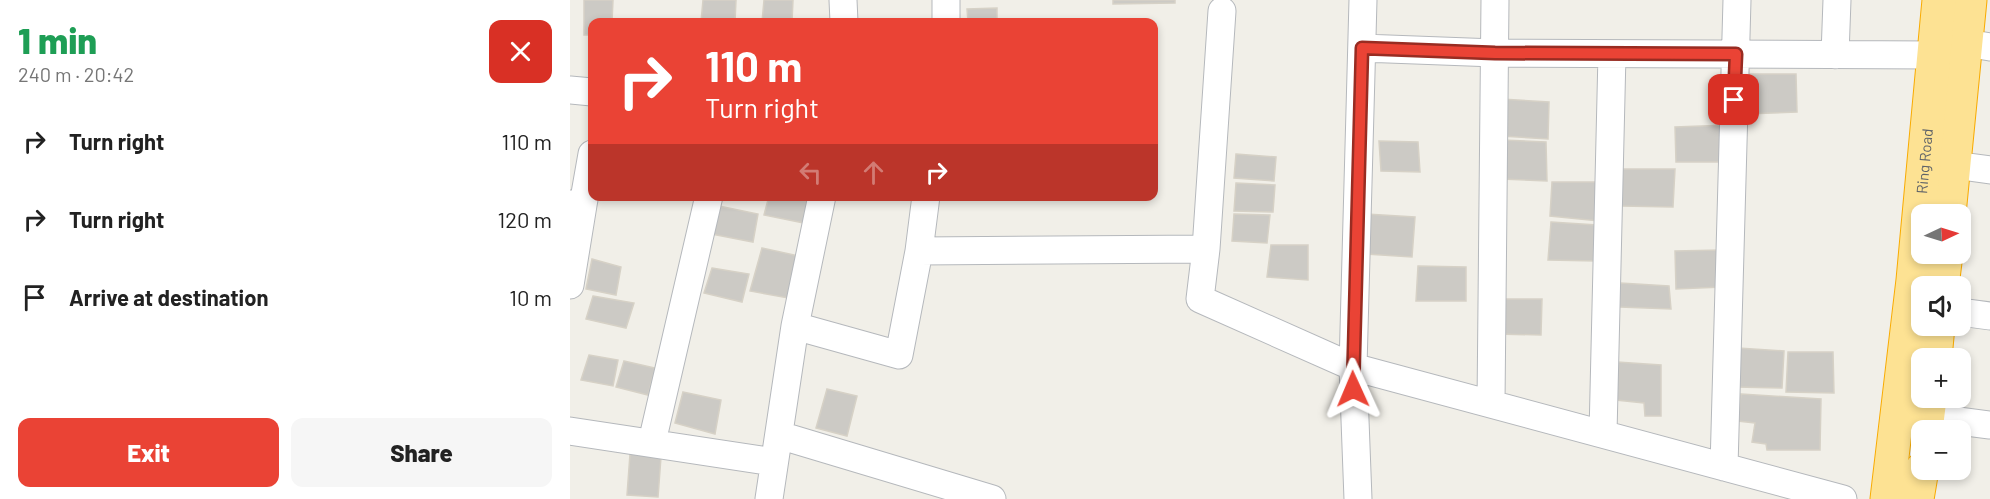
<!DOCTYPE html>
<html lang="en">
<head>
<meta charset="utf-8">
<style>
  :root { --surface:#fff; --page:#f6f6f6; --text:#222; --muted:#767676; --accent:#ea4335 }
  body { margin:0; font-family:Barlow,sans-serif; background:var(--page); color:var(--text); height:100vh; display:flex; flex-direction:column; font-size:22px; white-space:nowrap }
  * { box-sizing:border-box; margin:0 }
  p { font-size:20px; color:var(--muted) }
  .icon { flex:none; width:33px; height:33px; fill:none; stroke:currentColor; stroke-width:2; stroke-linecap:round; stroke-linejoin:round }
  .map { position:relative; flex:1; overflow:hidden }
  .details { display:flex; flex-direction:column; background:var(--surface); width:570px }
  .details>* { flex:none }
  .top-card { position:absolute; left:18px; top:18px; width:570px; height:183px; border-radius:12px; box-shadow:0 3px 9px #0003; background:#ea4335; color:#fff; overflow:hidden }
  .needle { width:39px; rotate:86deg }
  .fabs { position:absolute; left:1341px; top:204px; display:grid; gap:12px }
  .fabs a { display:grid; place-items:center; width:60px; height:60px; border-radius:12px; background:var(--surface); box-shadow:0 3px 9px #0003; font-size:30px }
  .pin { position:absolute; display:grid; place-items:center; width:51px; height:51px; color:#fff; margin:-26px; border-radius:12px; box-shadow:0 3px 9px #0006 }
  .me { position:absolute; width:66px; margin:-33px; rotate:359deg; stroke-linejoin:round; filter:drop-shadow(0 0 4px #0008) }
  .turn { display:flex; align-items:center; gap:21px; height:126px; padding:0 18px; font-size:27px }
  .turn .icon { width:78px; height:78px; stroke-width:2.5 }
  .turn b { display:block; font-size:42px; line-height:51px }
  .lanes { display:flex; align-items:center; height:57px; padding:0 18px; background:#0003; justify-content:center; gap:30px; direction:ltr }
  .lanes .off { opacity:.35 }
  .round { display:grid; place-items:center; flex:none; width:63px; height:63px; border-radius:12px; background:var(--page) }
  .headline { display:flex; align-items:center; justify-content:space-between; height:102px; padding:0 18px }
  h1 { font-size:36px; font-weight:800; line-height:45px; color:#1e9e55 }
  .button { display:flex; gap:12px; margin-top:auto; padding:12px 18px }
  .button a { flex:1; height:69px; border-radius:12px; background:var(--accent); color:#fff; font-size:24px; font-weight:800; line-height:69px; text-align:center }
  .button a+a { background:var(--page); color:var(--text) }
  ul { padding:0; list-style:none }
  li { display:flex; align-items:center; gap:18px; height:78px; padding:0 18px }
  li div { flex:1 }
  li b { display:block; font-size:22px }
  li em { font-style:normal }
  main { display:flex; flex:1; min-height:0 }
  .map>svg:first-child { display:block }
  .building { fill:#cccac5; stroke:#d6d1c6; stroke-width:1.5 }
  .lines { fill:none; stroke-linecap:round; stroke-linejoin:round }
  .minor-casing { stroke:#b5b8bc; stroke-width:29 }
  .highway-casing { stroke:#f9ab00; stroke-width:35 }
  .minor { stroke:#fff; stroke-width:27 }
  .highway { stroke:#fde293; stroke-width:33 }
  .route-casing { stroke:#982c22; stroke-width:15 }
  .route { stroke:#ea4335; stroke-width:10 }
  .labels { text-anchor:middle; dominant-baseline:central; stroke-width:4.5; stroke-linejoin:round; paint-order:stroke }
  .street-label { font-size:15px; fill:#5f6368; stroke:#fff }
</style>
</head>
<body>
<main>
<section class="details">
<div class="headline"><div><h1>1 min</h1><p>240 m · 20:42</p></div><a class="round" style="background:#d93025;color:#fff"><svg class="icon" aria-label="close" viewBox="0 0 24 24"><path d="M6 6l12 12M18 6L6 18"/></svg></a></div>
<ul>
<li><svg class="icon" aria-label="right" viewBox="0 0 24 24"><path d="M7 20v-9h11M14 6l5 5-5 5"/></svg><div><b>Turn right</b></div><em>110 m</em></li>
<li><svg class="icon" aria-label="right" viewBox="0 0 24 24"><path d="M7 20v-9h11M14 6l5 5-5 5"/></svg><div><b>Turn right</b></div><em>120 m</em></li>
<li><svg class="icon" aria-label="arrive" viewBox="0 0 24 24"><path d="M6 21V4h12l-3 4 3 4H6"/></svg><div><b>Arrive at destination</b></div><em>10 m</em></li>
</ul>
<div class="button"><a>Exit</a><a>Share</a></div>
</section>
<div class="map">
<svg width="1420" height="499" viewBox="0 0 1420 499">
  <rect width="100%" height="100%" fill="#f1efe8"/>
  <path class="building" d="M14,0H43L42,22H22V35H14Z
    M133,0H166L165,22H131Z
    M194,0H223L222,22H192Z
    M543,0H605V3L543,4Z
    M427,8V22H398L397,9Z
    M327,20L355,22H327Z
    M1178,74H1226L1227,112L1176,114Z
    M931,99L979,102L978,139L931,136Z
    M1157,125L1156,162H1106L1105,127Z
    M932,140L976,142L977,181L931,179Z
    M809,141L848,142L850,172L811,171Z
    M666,154L706,157L704,181L664,178Z
    M1053,169H1105L1103,207L1051,206Z
    M982,182H1031L1029,221L980,216Z
    M666,183L705,185L703,212L664,211Z
    M199,196H229L237,199L234,223L194,215Z
    M149,206L188,214L183,242L141,234Z
    M664,214L700,215L697,243L662,241Z
    M796,214L845,217L842,257L796,254Z
    M981,222L1027,225L1026,261L978,260Z
    M701,245H738V280L697,277Z
    M192,248L229,256L218,298L180,291Z
    M1151,250L1152,287L1106,289L1105,251Z
    M22,259L51,267L46,295L16,289Z
    M848,266L896,267V301H846Z
    M142,268L179,274L172,302L134,293Z
    M1050,283L1099,286L1101,309L1050,307Z
    M23,296L64,303L56,328L16,319Z
    M927,299H972L971,335L926,334Z
    M1168,348L1214,351L1212,388L1166,387Z
    M1218,352H1263L1264,393L1216,392Z
    M19,355L48,360L43,386L11,380Z
    M54,361L85,368L78,395L46,387Z
    M1047,362L1091,365V416H1075L1074,403L1046,400Z
    M257,389L287,396L277,436L246,428Z
    M113,392L151,400L145,434L105,423Z
    M1171,394L1251,399L1250,450H1197L1196,444L1182,442L1185,423L1168,421Z
    M60,454L91,457L88,497L57,495Z"/>
  <g class="lines">
    <g class="minor-casing">
      <path id="minor" d="M273,0L274,22
        M376,22V0
        M1396,43L1420,47
        M792,48L925,53L1364,55
        M1265,55L1267,0
        M0,90L22,92
        M1384,165L1420,170
        M0,204L13,205L0,285
        M13,205L22,154
        M636,249L652,11
        M349,251L356,196
        M1390,312L1420,316
        M225,326L252,196
        M921,404L925,0
        M1358,417L1420,425
        M0,431L204,462
        M1033,434L1042,54
        M209,435L422,499
        M82,442L139,196
        M1154,467L1167,0
        M199,499L225,326L329,355L349,251L636,249L630,299L783,367L1273,499
        M788,499L783,367L793,0"/>
    </g>
    <g class="highway-casing">
      <g id="highway">
        <path d="M1379,214L1400,0"/>
        <path d="M1372,286L1376,254"/>
        <path d="M1365,358L1368,326"/>
        <path d="M1356,430L1360,398"/>
        <path id="s1" d="M1317,499L1343,280L1369,0"/>
        <path d="M1347,499L1352,469"/>
      </g>
    </g>
    <use href="#minor" class="minor"/>
    <use href="#highway" class="highway"/>
  </g>
  <g class="lines">
    <g class="route-casing">
      <path id="route" d="M783,389L792,48L925,53L1166,54L1164,100"/>
    </g>
    <use href="#route" class="route"/>
  </g>
  <g class="labels">
    <g class="street-label">
      <text stroke="none"><textPath href="#s1" startOffset="340">Ring Road</textPath></text>
    </g>
  </g>
</svg>
<div class="fabs">
<a><svg class="needle" viewBox="-14 -14 28 28"><path d="M0-13l5 13h-10z" fill="#e53935"/><path d="M0 13l5-13h-10z" fill="#767676"/></svg></a>
<a><svg class="icon" aria-label="sound" viewBox="0 0 24 24"><path d="M4 9h4l5-4v14l-5-4H4zM17 9q2 3 0 6"/></svg></a>
<a>+</a>
<a>−</a>
</div>
<div class="pin" style="left:1164px;top:100px;background:#d93025"><svg class="icon" aria-label="arrive" viewBox="0 0 24 24"><path d="M6 21V4h12l-3 4 3 4H6"/></svg></div>
<svg class="me" style="left:783px;top:389px" viewBox="-20 -20 40 40"><path d="M0-17L14 15 0 8-14 15z" fill="#ea4335" stroke="#fff" stroke-width="4"/></svg>
<div class="top-card">
<div class="turn"><svg class="icon" aria-label="right" viewBox="0 0 24 24"><path d="M7 20v-9h11M14 6l5 5-5 5"/></svg><div><b>110 m</b>Turn right</div></div>
<div class="lanes"><svg class="icon off" aria-label="left" viewBox="0 0 24 24"><path d="M17 20v-9H6M10 6l-5 5 5 5"/></svg><svg class="icon off" aria-label="ahead" viewBox="0 0 24 24"><path d="M12 20V5M6 11l6-6 6 6"/></svg><svg class="icon" aria-label="right" viewBox="0 0 24 24"><path d="M7 20v-9h11M14 6l5 5-5 5"/></svg></div>
</div>
</div>
</main>
</body>
</html>
